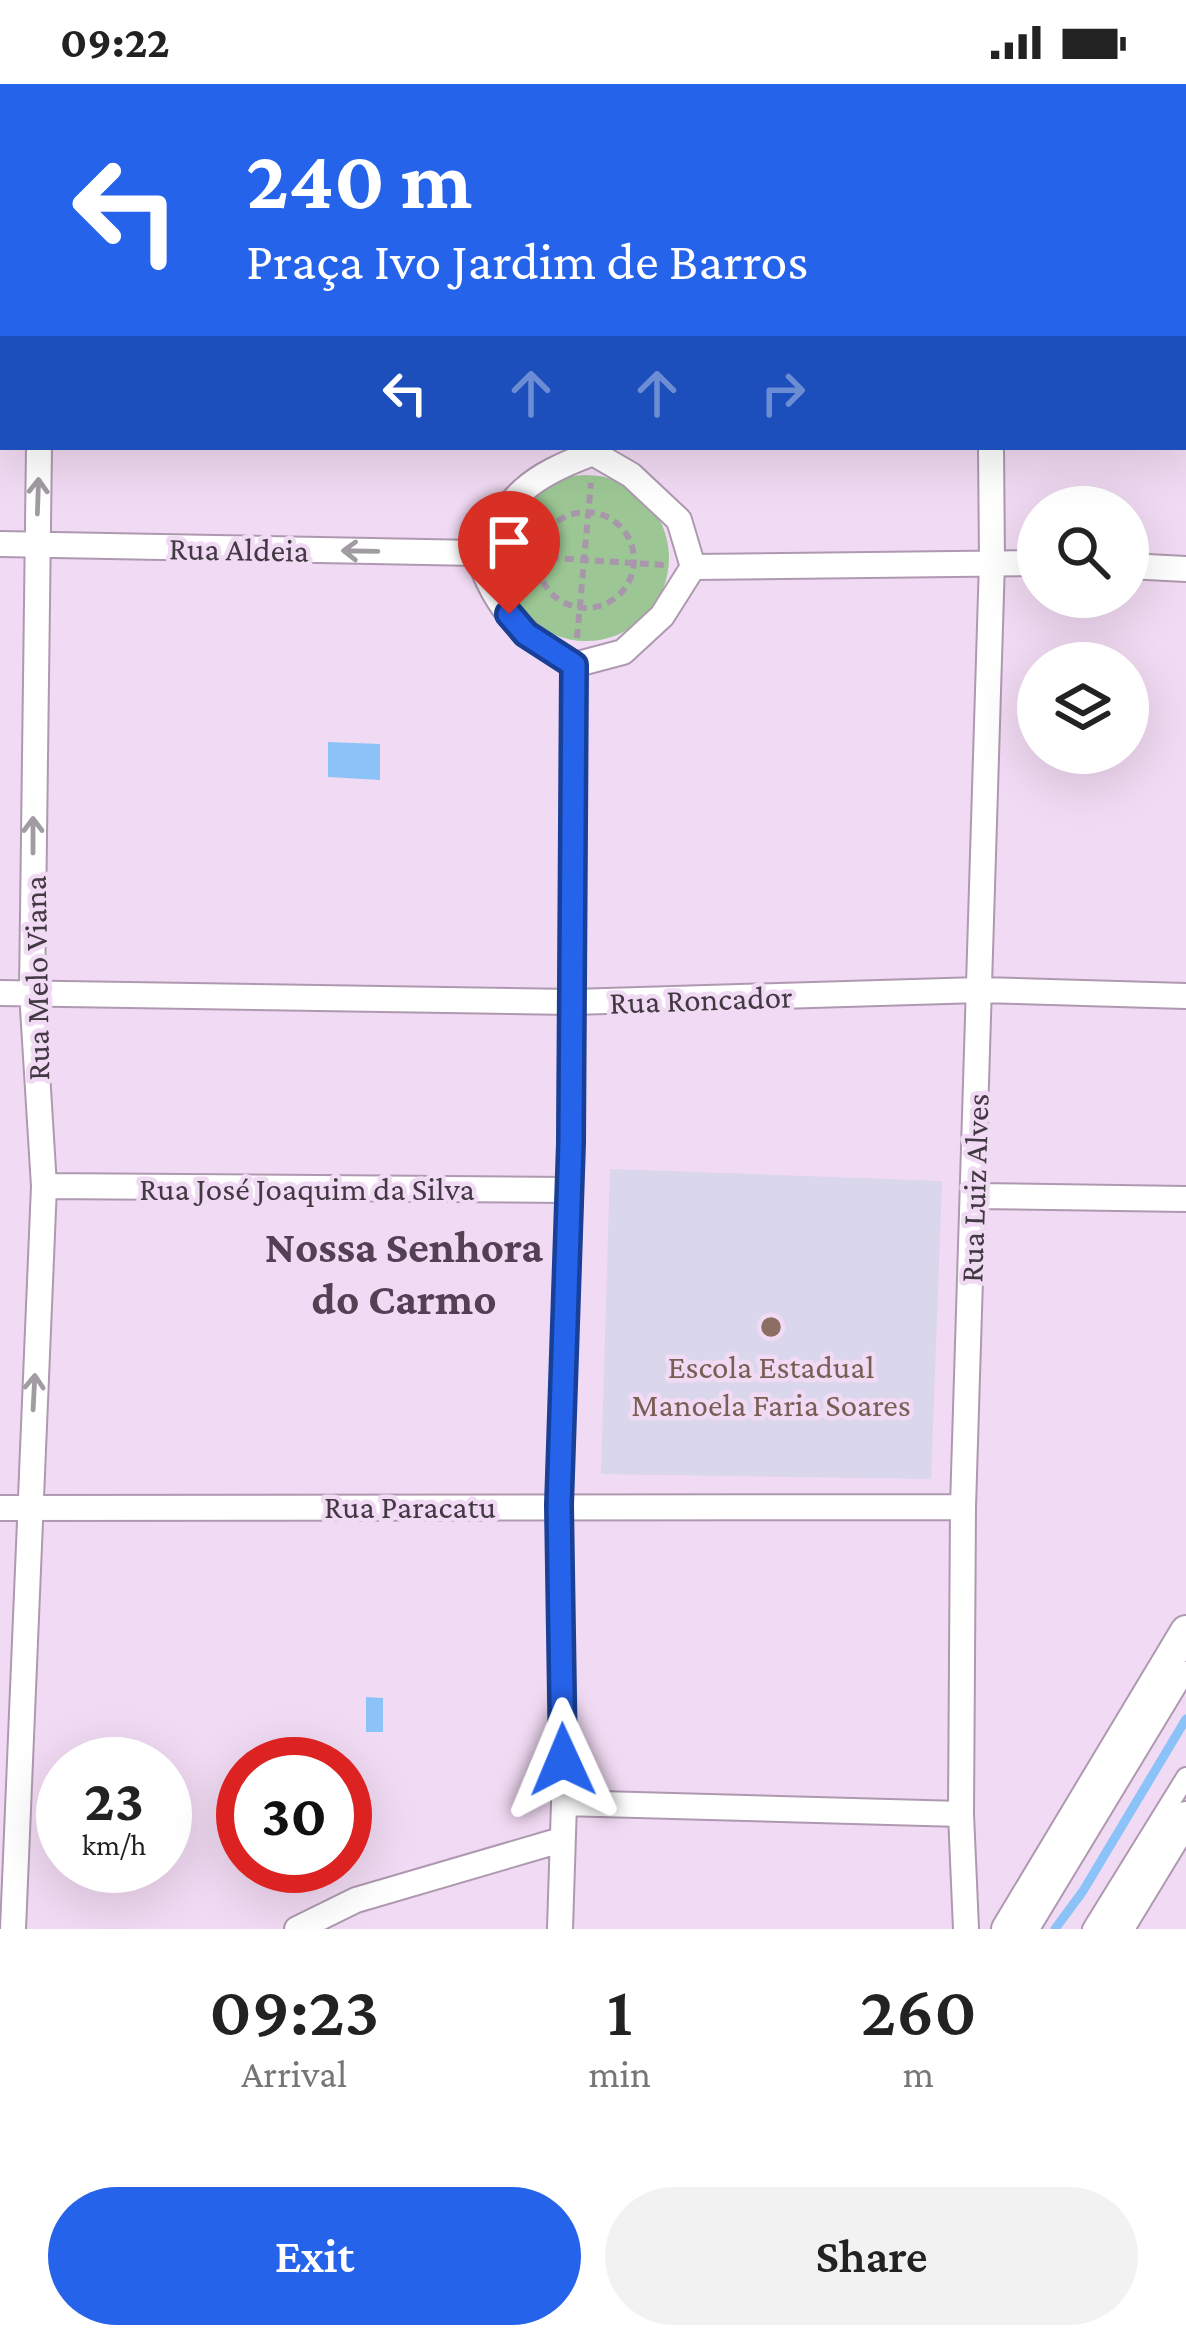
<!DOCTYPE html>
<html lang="en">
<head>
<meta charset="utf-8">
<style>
  :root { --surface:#fff; --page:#f2f2f2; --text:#222; --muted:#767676; --accent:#2563eb }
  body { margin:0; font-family:"Crimson Pro",serif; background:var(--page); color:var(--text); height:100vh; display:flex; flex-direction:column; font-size:45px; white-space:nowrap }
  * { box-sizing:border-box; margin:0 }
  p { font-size:39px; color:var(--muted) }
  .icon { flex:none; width:66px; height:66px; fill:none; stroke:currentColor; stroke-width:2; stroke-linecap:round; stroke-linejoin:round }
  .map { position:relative; height:1845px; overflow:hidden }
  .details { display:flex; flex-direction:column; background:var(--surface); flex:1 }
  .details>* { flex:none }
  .top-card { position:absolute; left:0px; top:0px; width:1188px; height:366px; box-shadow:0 12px 48px #0002; background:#2563eb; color:#fff; overflow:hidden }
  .tools { position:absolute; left:1017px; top:402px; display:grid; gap:24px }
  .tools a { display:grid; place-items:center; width:132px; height:132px; border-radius:50%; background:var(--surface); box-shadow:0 12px 48px #0002; font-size:60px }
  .speed { position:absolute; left:36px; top:1653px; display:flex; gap:24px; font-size:60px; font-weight:700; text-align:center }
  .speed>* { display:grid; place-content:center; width:156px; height:156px; border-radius:50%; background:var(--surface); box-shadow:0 12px 48px #0002; line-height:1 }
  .speed small { font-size:30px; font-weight:400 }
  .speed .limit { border:18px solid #d22; background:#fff; color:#111 }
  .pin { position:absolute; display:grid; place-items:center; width:102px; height:102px; color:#fff; margin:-123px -51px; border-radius:50% 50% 50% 0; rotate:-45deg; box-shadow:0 0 12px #0007 }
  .pin .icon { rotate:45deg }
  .me { position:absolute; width:132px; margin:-66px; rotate:359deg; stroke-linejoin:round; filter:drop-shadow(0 0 9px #0008) }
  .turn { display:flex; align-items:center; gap:42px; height:252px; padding:0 48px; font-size:54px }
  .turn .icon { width:156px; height:156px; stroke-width:2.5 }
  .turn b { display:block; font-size:84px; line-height:102px }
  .lanes { display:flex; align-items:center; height:114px; padding:0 48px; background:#0003; justify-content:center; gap:60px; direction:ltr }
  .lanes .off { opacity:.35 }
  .eta { display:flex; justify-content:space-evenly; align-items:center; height:204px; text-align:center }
  .eta b { font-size:72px; font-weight:600; line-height:84px }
  .primary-button { display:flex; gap:24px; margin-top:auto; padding:24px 48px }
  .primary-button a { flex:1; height:138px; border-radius:72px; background:var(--accent); color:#fff; font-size:48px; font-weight:600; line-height:138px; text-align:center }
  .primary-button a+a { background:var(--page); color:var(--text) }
  .status { display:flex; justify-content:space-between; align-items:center; height:84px; padding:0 60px; background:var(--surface); direction:ltr }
  .status svg { height:33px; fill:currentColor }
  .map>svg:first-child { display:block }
  .education { fill:#dad6eb }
  .green { fill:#9cc794 }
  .water { fill:#8bc3f8 }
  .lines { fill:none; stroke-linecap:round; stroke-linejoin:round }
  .stream { stroke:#8bc3f8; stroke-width:9 }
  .pedestrian-casing { stroke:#ae99b0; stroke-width:22 }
  .minor-casing { stroke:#ae99b0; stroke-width:28 }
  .tertiary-casing { stroke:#ae99b0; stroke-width:34 }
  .path { stroke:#a897aa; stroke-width:6; stroke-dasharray:9 6; stroke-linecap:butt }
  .pedestrian { stroke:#fff; stroke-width:18 }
  .minor { stroke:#fff; stroke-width:24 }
  .tertiary { stroke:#fff; stroke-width:30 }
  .oneway { stroke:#a09ca1 }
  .route-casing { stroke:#184099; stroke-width:30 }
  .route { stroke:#2563eb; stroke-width:21 }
  .education-dot { fill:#8d6e63; stroke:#f1daf3; stroke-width:4.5 }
  .labels { text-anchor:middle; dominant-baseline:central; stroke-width:9; stroke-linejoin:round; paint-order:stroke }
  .street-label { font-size:33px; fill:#423943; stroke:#f1daf3 }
  .education-label { font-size:33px; fill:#785e54; stroke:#f1daf3 }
  .district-label { font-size:45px; font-weight:bold; fill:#534054; stroke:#f1daf3 }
</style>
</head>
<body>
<div class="status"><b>09:22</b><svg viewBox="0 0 49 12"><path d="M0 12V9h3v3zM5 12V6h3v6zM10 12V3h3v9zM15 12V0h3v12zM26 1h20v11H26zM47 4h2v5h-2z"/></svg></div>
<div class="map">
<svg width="1186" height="1845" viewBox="0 0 1186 1845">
  <rect width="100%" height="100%" fill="#f1daf3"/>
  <path class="education" d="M610,1085L942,1097L931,1395L601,1390Z"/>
  <path class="green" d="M503 474a83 83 0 1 1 166 0a83 83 0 1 1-166 0Z"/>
  <path class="water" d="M328,658L380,660V696L328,693Z
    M366,1613L383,1614V1648H366Z"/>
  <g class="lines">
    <path class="stream" d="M1055,1845L1083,1807L1186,1635"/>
    <g class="pedestrian-casing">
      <path id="pedestrian" d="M1030,1845L1186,1587
        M1092,1845L1186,1693"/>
    </g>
    <g class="minor-casing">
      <path id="minor" d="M987,0V3
        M51,3V0
        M594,3V0
        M593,369L631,391L679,436L693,483L662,532L623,568L574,581C521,547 498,531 477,469C515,408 525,395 593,369Z
        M0,460L477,469
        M1128,482L1186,485
        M693,483L1038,479
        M0,909L573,918L980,906L1186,912
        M44,1102L570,1106
        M974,1112L1186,1115
        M0,1424L963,1423
        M564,1719L961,1730
        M13,1845L44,1102L32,908L39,363
        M297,1845L356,1816L561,1756
        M560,1845L564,1719L559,1421L570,1106L574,581
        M966,1845L961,1730L963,1423L992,477L991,363"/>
    </g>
    <g class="tertiary-casing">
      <path id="tertiary" d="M1007,1845L1186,1547
        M1118,1845L1186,1733"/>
    </g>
    <path class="path" d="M538 476a48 48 0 1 1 96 0a48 48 0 1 1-96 0Z
      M505,471L665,481
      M577,554L591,399"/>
    <use href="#pedestrian" class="pedestrian"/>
    <use href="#minor" class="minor"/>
    <use href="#tertiary" class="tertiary"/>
  </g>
  <defs><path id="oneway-shaft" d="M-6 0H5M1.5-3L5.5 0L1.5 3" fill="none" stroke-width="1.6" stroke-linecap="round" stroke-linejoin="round" transform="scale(3)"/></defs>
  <g class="oneway">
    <use href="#oneway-shaft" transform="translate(38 412) rotate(-88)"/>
    <use href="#oneway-shaft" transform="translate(360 467) rotate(-179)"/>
    <use href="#oneway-shaft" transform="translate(33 751) rotate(-90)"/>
    <use href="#oneway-shaft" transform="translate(34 1308) rotate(-87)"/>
  </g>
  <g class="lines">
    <g class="route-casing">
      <path id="route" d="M509,530L526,550L574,581L571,1059L559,1421L563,1676"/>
    </g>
    <use href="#route" class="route"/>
  </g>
  <circle class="education-dot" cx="771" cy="1243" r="12"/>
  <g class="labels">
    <g class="street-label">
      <text transform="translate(239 465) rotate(1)">Rua Aldeia</text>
      <text transform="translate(36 894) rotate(-91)">Rua Melo Viana</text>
      <text transform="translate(701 915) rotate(-2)">Rua Roncador</text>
      <text x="307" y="1104">Rua José Joaquim da Silva</text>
      <text transform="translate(974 1104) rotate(-88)">Rua Luiz Alves</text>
      <text x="410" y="1422">Rua Paracatu</text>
    </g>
    <g class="education-label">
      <text x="771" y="1282">Escola Estadual<tspan x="771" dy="38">Manoela Faria Soares</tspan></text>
    </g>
    <g class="district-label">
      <text x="404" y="1163">Nossa Senhora<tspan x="404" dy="52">do Carmo</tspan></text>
    </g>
  </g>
</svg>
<div class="tools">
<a><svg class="icon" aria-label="search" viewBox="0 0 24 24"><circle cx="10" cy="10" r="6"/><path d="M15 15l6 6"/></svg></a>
<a><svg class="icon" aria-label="layers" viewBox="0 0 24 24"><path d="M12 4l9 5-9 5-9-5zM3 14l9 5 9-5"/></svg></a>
</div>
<div class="speed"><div>23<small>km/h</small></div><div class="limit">30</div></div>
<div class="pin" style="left:509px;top:530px;background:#d93025"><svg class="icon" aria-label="arrive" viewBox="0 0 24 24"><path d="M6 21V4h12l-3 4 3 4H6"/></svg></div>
<svg class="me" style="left:563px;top:1676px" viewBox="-20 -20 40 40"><path d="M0-17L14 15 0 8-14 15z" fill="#2563eb" stroke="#fff" stroke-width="4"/></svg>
<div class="top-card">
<div class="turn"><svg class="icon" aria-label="left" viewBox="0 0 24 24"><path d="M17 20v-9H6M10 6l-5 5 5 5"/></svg><div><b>240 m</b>Praça Ivo Jardim de Barros</div></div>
<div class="lanes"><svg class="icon" aria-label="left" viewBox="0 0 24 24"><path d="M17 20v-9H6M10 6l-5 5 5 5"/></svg><svg class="icon off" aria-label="ahead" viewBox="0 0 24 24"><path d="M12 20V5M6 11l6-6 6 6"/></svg><svg class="icon off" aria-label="ahead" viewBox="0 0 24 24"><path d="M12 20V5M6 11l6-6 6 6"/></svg><svg class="icon off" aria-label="right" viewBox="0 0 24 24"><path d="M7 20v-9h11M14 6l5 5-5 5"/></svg></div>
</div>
</div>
<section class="details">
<div class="eta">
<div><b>09:23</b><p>Arrival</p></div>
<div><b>1</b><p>min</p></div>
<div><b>260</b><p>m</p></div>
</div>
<div class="primary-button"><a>Exit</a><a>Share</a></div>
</section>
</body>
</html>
